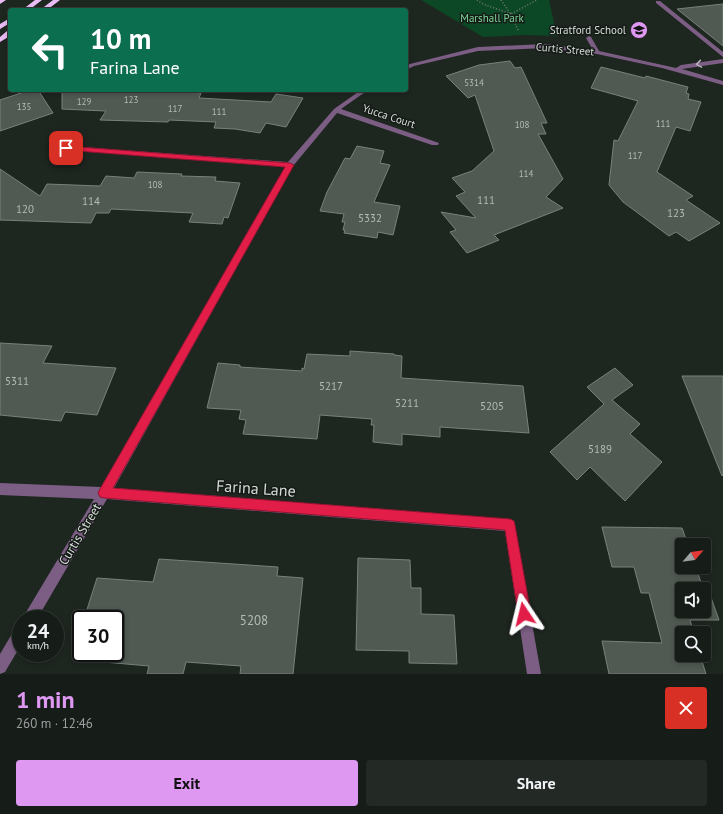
<!DOCTYPE html>
<html lang="en">
<head>
<meta charset="utf-8">
<style>
  :root { --surface:#161c18; --page:#232925; --text:#f1f3f6; --muted:#9ea1a2; --line:#353a37; --accent:#df98f1 }
  body { margin:0; font-family:"PT Sans",sans-serif; background:var(--page); color:var(--text); height:100vh; display:flex; flex-direction:column; font-size:15px; white-space:nowrap }
  * { box-sizing:border-box; margin:0 }
  p { font-size:13px; color:var(--muted) }
  .icon { flex:none; width:22px; height:22px; fill:none; stroke:currentColor; stroke-width:2; stroke-linecap:round; stroke-linejoin:round }
  .map { position:relative; height:674px; overflow:hidden }
  .sheet { display:flex; flex-direction:column; background:var(--surface); flex:1 }
  .sheet>* { flex:none }
  .guide { position:absolute; left:8px; top:8px; width:400px; height:84px; border-radius:4px; box-shadow:0 2px 6px #0003,0 0 0 1px var(--line); background:#0b6e4f; color:#fff; overflow:hidden }
  .needle { width:26px; rotate:62deg }
  .buttons { position:absolute; left:675px; top:538px; display:grid; gap:8px }
  .buttons a { display:grid; place-items:center; width:36px; height:36px; border-radius:4px; background:var(--surface); box-shadow:0 2px 6px #0003,0 0 0 1px var(--line); font-size:20px }
  .speed { position:absolute; left:12px; top:610px; display:flex; gap:8px; font-size:20px; font-weight:700; text-align:center }
  .speed>* { display:grid; place-content:center; width:52px; height:52px; border-radius:50%; background:var(--surface); box-shadow:0 2px 6px #0003,0 0 0 1px var(--line); line-height:1 }
  .speed small { font-size:10px; font-weight:400 }
  .speed .limit { border:2px solid #111; border-radius:6px; background:#fff; color:#111 }
  .pin { position:absolute; display:grid; place-items:center; width:34px; height:34px; color:#fff; margin:-17px; border-radius:8px; box-shadow:0 2px 6px #0006 }
  .me { position:absolute; width:44px; margin:-22px; rotate:350deg; stroke-linejoin:round; filter:drop-shadow(0 0 3px #0008) }
  .turn { display:flex; align-items:center; gap:14px; height:84px; padding:0 16px; font-size:18px }
  .turn .icon { width:52px; height:52px; stroke-width:2.5 }
  .turn b { display:block; font-size:28px; line-height:34px }
  .round { display:grid; place-items:center; flex:none; width:42px; height:42px; border-radius:4px; background:var(--page) }
  .summary { display:flex; align-items:center; justify-content:space-between; height:68px; padding:0 16px }
  h1 { font-size:24px; font-weight:800; line-height:30px; color:var(--accent) }
  .cta { display:flex; gap:8px; margin-top:auto; padding:8px 16px }
  .cta a { flex:1; height:46px; border-radius:4px; background:var(--accent); color:#111; font-size:16px; font-weight:800; line-height:46px; text-align:center }
  .cta a+a { background:var(--page); color:var(--text) }
  .map>svg:first-child { display:block }
  .green { fill:#0c4826 }
  .building { fill:#505952; stroke:#78827b; fill-rule:evenodd }
  .lines { fill:none; stroke-linecap:round; stroke-linejoin:round }
  .path { stroke:#767c77; stroke-width:1.5; stroke-dasharray:1 2; stroke-linecap:butt }
  .minor { fill:#7c5e84; fill-rule:evenodd }
  .highway { fill:#e9bcf5; fill-rule:evenodd }
  .oneway { stroke:#b7b0bb }
  .route { fill:#e11d48; stroke:#92132f }
  .labels { text-anchor:middle; dominant-baseline:central; stroke-width:3; stroke-linejoin:round; paint-order:stroke }
  .far-number-label { font-size:9px; fill:#b5bbb6 }
  .far-park-label { font-size:11px; fill:#7dd69a; stroke:#151c17 }
  .far-poi-label { font-size:11px; fill:#d7dcd8; stroke:#151c17; text-anchor:end }
  .far-street-label { font-size:11px; fill:#d7dcd8; stroke:#151c17 }
  .number-label { font-size:11px; fill:#b5bbb6 }
  .street-label { font-size:13px; fill:#d7dcd8; stroke:#151c17 }
  .near-number-label { font-size:13px; fill:#b5bbb6 }
  .near-street-label { font-size:16px; fill:#d7dcd8; stroke:#151c17 }
</style>
</head>
<body>
<div class="map">
<svg width="723" height="674" viewBox="0 0 723 674">
  <rect width="100%" height="100%" fill="#1e2620"/>
  <path class="green" d="M421,0H549L557,36L525,35L483,37Z"/>
  <path class="building" d="M723,4V46L677,9Z
    M510,61L515,68L521,67L547,123H541L546,134H538L563,179L546,197L563,208L494,235L499,240L467,253L450,232L456,230L441,212L476,218L456,196L465,192L452,178L472,171L494,151L475,95L468,98L446,76L479,65Z
    M601,67L645,78L646,76L688,87L686,93L689,94L688,99L701,102L690,131L676,127L657,172L693,196L686,200L720,223L689,241L676,232L669,236L623,202L609,185L614,140L618,141L638,101L591,88Z
    M30,90H38L53,113L0,131V100Z
    M62,90L188,92L201,93L199,98L271,102L276,94L303,98L286,127L266,123L260,133L235,129L214,128L216,122L169,120L168,122L100,120L106,111L62,109Z
    M357,146L384,151L380,163L390,165L374,202L400,206L393,235L378,232L377,238L344,233L345,230H343L345,222H342L344,214L320,211L327,192L345,158L350,159Z
    M0,169L40,196L47,184L100,186L106,176L134,178L137,172L182,174L181,176L216,177L215,181L240,183L228,218L224,217L222,224L189,222L193,213L111,209L109,213H96L91,223L0,220Z
    M0,343L52,346L43,363L116,368L97,415L65,412L61,421L0,415Z
    M350,351L394,354V355L402,356L401,378L523,386L529,433L440,427V437L402,434V445L373,442L374,425H371L372,419L320,415L317,439L243,434L246,420L239,419L241,410L207,408L218,363L240,365V367L302,371V368L304,369L307,354L350,356Z
    M615,368L633,385L612,400L640,424L630,434L662,462L625,501L590,467L577,480L550,452L604,404L587,387Z
    M682,376H723V475L722,476Z
    M602,527L682,528L688,545H682V567H696L703,589H708L719,620H690L694,633H682V655H700L706,674H609L602,641L662,643L649,593H641L634,567H612ZM682,589H704V611H682Z
    M358,558L410,560L411,588H421V614L454,615L457,664L409,663V651L356,650Z
    M159,559L278,567L277,576L303,578L293,674H240L241,666L186,662L183,674H147L149,666L81,660L83,653H115V619H84L97,578L153,582Z"/>
  <g class="lines">
    <path class="path" d="M477,0L483,4L511,14
      M501,0L510,13
      M518,30L511,14L537,0"/>
    <path class="minor" d="M656,1H660L723,52V57L656,3Z
      M589,36L591,37L599,51L676,68L681,65L723,59V63L682,69L723,81V85L662,68L597,54L545,48L478,51L414,66L406,70V66L410,64L478,47L545,44L593,50L586,38Z
      M361,90H368L341,109L439,143L438,145H432L337,113L293,166L114,488L510,519L514,521L541,674H527L505,531L107,499L37,619H22L94,499L0,495V483L101,487L285,167L66,150L62,148L66,146L288,162L334,109Z
      M21,625V645L5,672L0,674V654L16,627Z"/>
    <path class="highway" d="M0,0H6L0,4Z
      M35,0H42L29,10H22Z
      M53,0H60L47,10H40Z
      M10,18V23L0,29V24Z
      M7,31H10V36L0,42V37Z"/>
  </g>
  <defs><path id="oneway-chevron" d="M-2-3.5L2.5 0L-2 3.5" fill="none" stroke-width="1.6" stroke-linecap="round" stroke-linejoin="round"/></defs>
  <use class="oneway" href="#oneway-chevron" transform="translate(699 64) rotate(171)"/>
  <path class="route" d="M66,146L290,163L294,165L113,488L510,519L514,521L515,525L531,614L529,619L524,620L520,619L518,614L505,530L104,498L100,497L98,493L100,489L285,167L64,150V147Z"/>
  <defs>
    <g id="school-disc" transform="scale(0.9)"><circle r="9.5" fill="#df98f1" stroke="#151c17"/><path d="M0-5L7-2L0 1L-7-2ZM-4 1L0 2.5L4 1V4Q0 6-4 4Z" fill="#111"/></g>
  </defs>
  <g fill-rule="evenodd">
    <use href="#school-disc" x="639" y="30"/>
  </g>
  <g class="labels">
    <g class="far-number-label">
      <text x="474" y="82">5314</text>
      <text x="131" y="99">123</text>
      <text x="84" y="101">129</text>
      <text x="24" y="106">135</text>
      <text x="175" y="108">117</text>
      <text x="219" y="111">111</text>
      <text x="663" y="123">111</text>
      <text x="522" y="124">108</text>
      <text x="635" y="155">117</text>
      <text x="526" y="173">114</text>
      <text x="155" y="184">108</text>
    </g>
    <g class="far-park-label">
      <text x="492" y="18">Marshall Park</text>
    </g>
    <g class="far-poi-label">
      <text x="626" y="30">Stratford School</text>
    </g>
    <g class="far-street-label">
      <text transform="translate(565 49) rotate(5)">Curtis Street</text>
      <text transform="translate(389 116) rotate(18)">Yucca Court</text>
    </g>
    <g class="number-label">
      <text x="486" y="200">111</text>
      <text x="91" y="201">114</text>
      <text x="25" y="209">120</text>
      <text x="676" y="213">123</text>
      <text x="370" y="218">5332</text>
      <text x="17" y="381">5311</text>
      <text x="331" y="386">5217</text>
      <text x="407" y="403">5211</text>
      <text x="492" y="406">5205</text>
      <text x="600" y="449">5189</text>
    </g>
    <g class="street-label">
      <text transform="translate(80 534) rotate(-59)">Curtis Street</text>
    </g>
    <g class="near-number-label">
      <text x="254" y="620">5208</text>
    </g>
    <g class="near-street-label">
      <text transform="translate(256 488) rotate(4)">Farina Lane</text>
    </g>
  </g>
</svg>
<div class="buttons">
<a><svg class="needle" viewBox="-14 -14 28 28"><path d="M0-13l5 13h-10z" fill="#e53935"/><path d="M0 13l5-13h-10z" fill="#9ea1a2"/></svg></a>
<a><svg class="icon" aria-label="sound" viewBox="0 0 24 24"><path d="M4 9h4l5-4v14l-5-4H4zM17 9q2 3 0 6"/></svg></a>
<a><svg class="icon" aria-label="search" viewBox="0 0 24 24"><circle cx="10" cy="10" r="6"/><path d="M15 15l6 6"/></svg></a>
</div>
<div class="speed"><div>24<small>km/h</small></div><div class="limit">30</div></div>
<div class="pin" style="left:66px;top:148px;background:#d93025"><svg class="icon" aria-label="arrive" viewBox="0 0 24 24"><path d="M6 21V4h12l-3 4 3 4H6"/></svg></div>
<svg class="me" style="left:524px;top:614px" viewBox="-20 -20 40 40"><path d="M0-17L14 15 0 8-14 15z" fill="#e11d48" stroke="#fff" stroke-width="4"/></svg>
<div class="guide">
<div class="turn"><svg class="icon" aria-label="left" viewBox="0 0 24 24"><path d="M17 20v-9H6M10 6l-5 5 5 5"/></svg><div><b>10 m</b>Farina Lane</div></div>
</div>
</div>
<section class="sheet">
<div class="summary"><div><h1>1 min</h1><p>260 m · 12:46</p></div><a class="round" style="background:#d93025;color:#fff"><svg class="icon" aria-label="close" viewBox="0 0 24 24"><path d="M6 6l12 12M18 6L6 18"/></svg></a></div>
<div class="cta"><a>Exit</a><a>Share</a></div>
</section>
</body>
</html>
